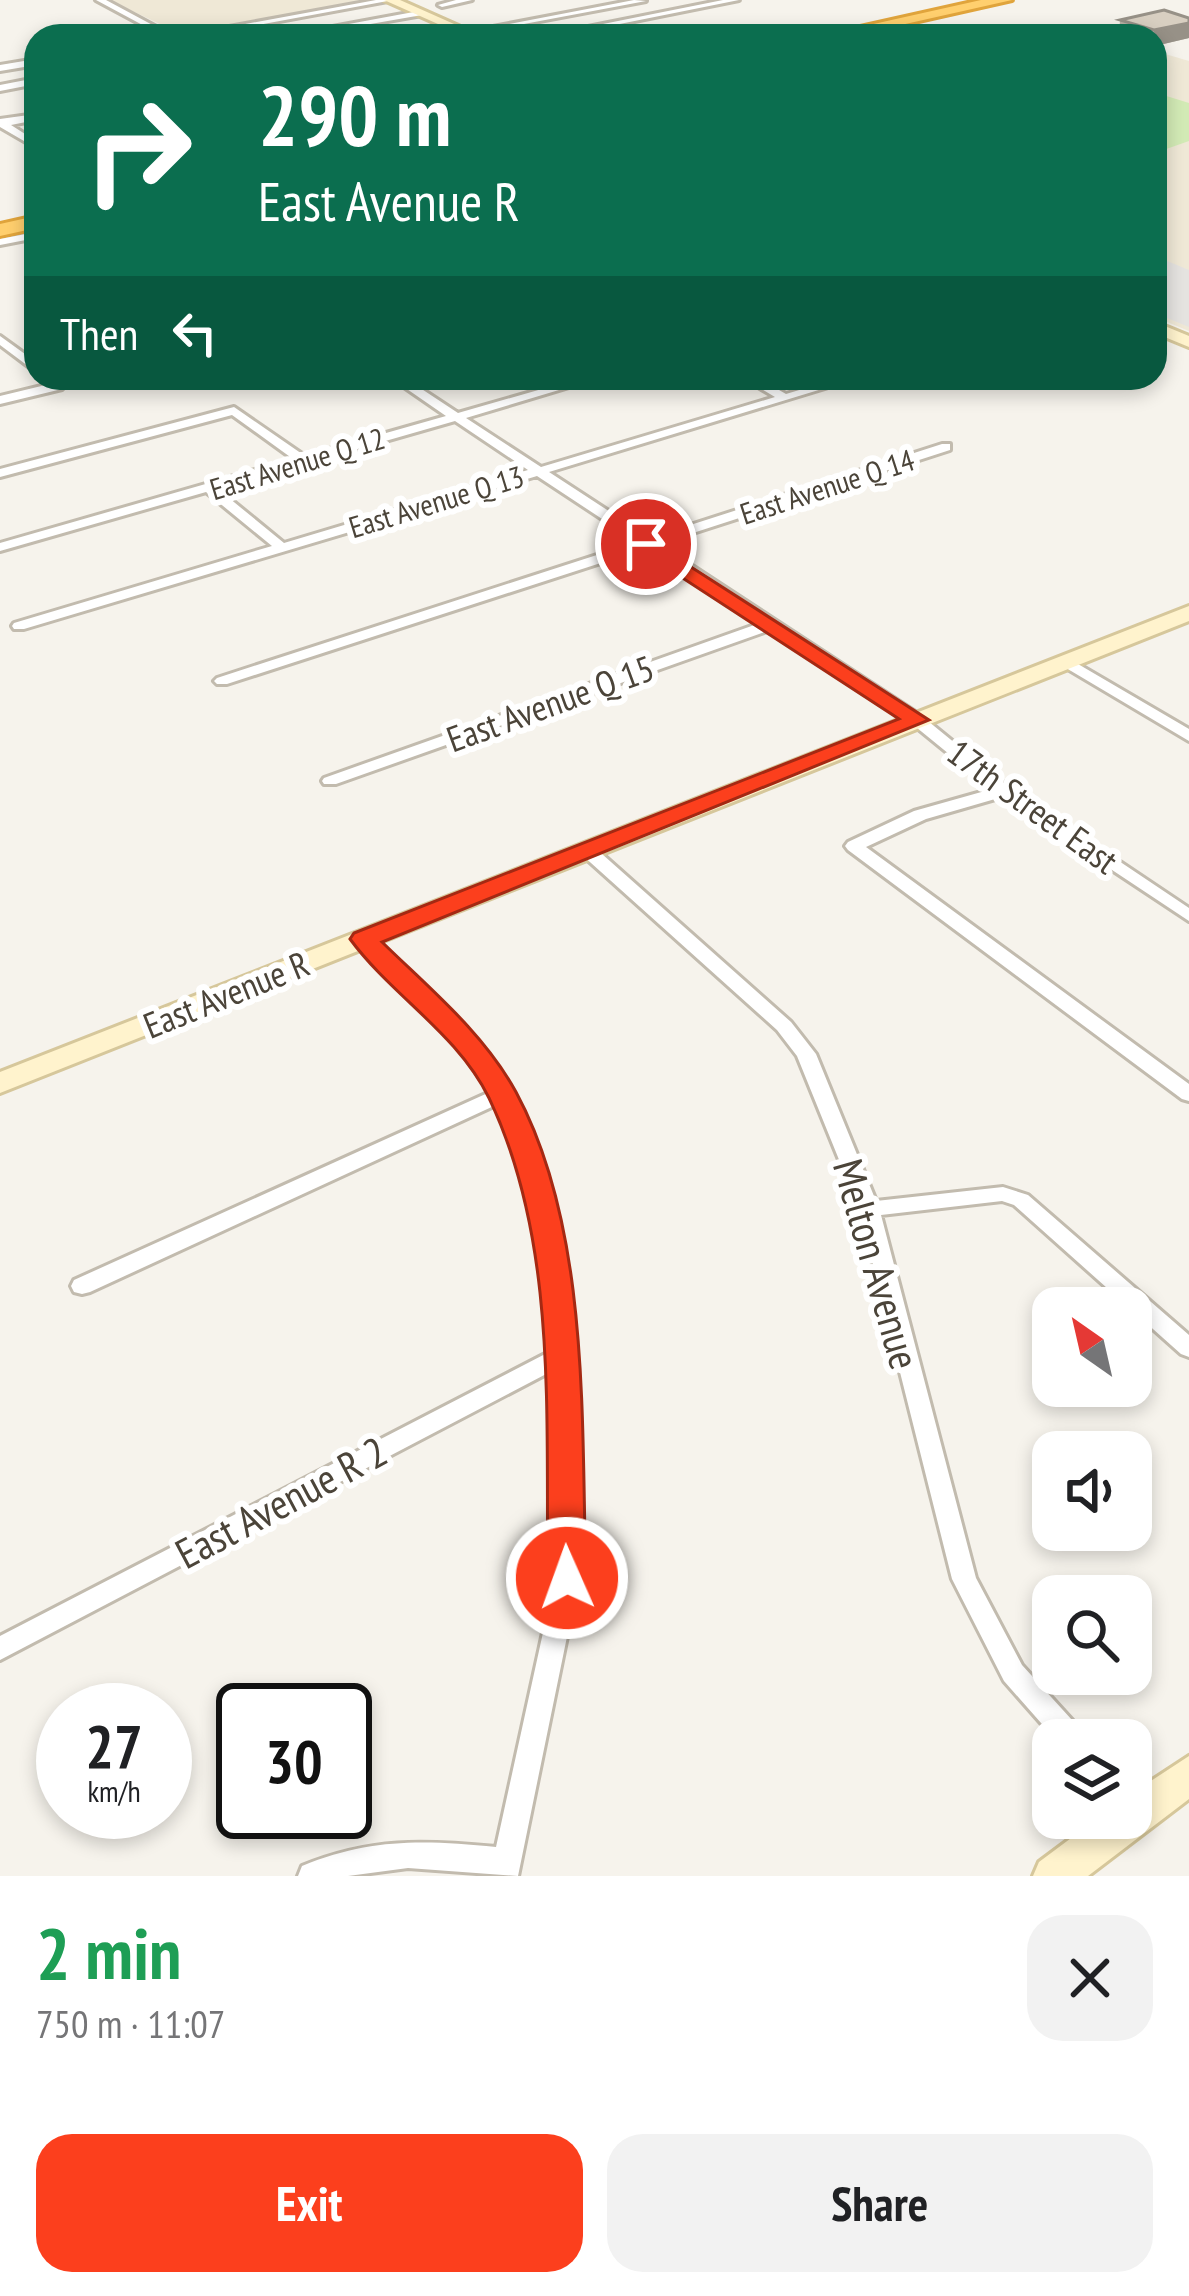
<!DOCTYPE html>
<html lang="en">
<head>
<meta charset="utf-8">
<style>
  :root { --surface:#fff; --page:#f2f2f2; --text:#202124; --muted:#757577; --accent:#fc3f1d }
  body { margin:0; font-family:"PT Sans Narrow",sans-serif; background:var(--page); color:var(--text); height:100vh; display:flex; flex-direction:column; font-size:45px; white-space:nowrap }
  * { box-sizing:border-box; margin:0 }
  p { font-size:39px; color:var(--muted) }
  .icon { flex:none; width:66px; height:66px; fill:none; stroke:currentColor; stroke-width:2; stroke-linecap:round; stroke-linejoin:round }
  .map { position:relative; height:1876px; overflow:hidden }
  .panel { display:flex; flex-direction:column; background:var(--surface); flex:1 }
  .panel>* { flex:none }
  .guide { position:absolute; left:24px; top:24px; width:1143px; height:366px; border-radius:36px; box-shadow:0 6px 18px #0003; background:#0b6e4f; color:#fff; overflow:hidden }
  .needle { width:78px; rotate:326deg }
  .buttons { position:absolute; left:1032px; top:1287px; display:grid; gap:24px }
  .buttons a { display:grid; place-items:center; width:120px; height:120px; border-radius:24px; background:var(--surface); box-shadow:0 6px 18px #0003; font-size:60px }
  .speed { position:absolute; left:36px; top:1683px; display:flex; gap:24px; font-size:60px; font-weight:700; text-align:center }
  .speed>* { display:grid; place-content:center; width:156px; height:156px; border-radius:50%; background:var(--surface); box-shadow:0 6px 18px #0003; line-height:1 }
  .speed small { font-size:30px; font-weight:400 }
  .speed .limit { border:6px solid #111; border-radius:18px; background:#fff; color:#111 }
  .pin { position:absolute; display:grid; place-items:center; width:102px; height:102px; color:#fff; margin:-51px; border:6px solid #fff; border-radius:50%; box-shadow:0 3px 12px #0007 }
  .me { position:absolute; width:132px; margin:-66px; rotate:358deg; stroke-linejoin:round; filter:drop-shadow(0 0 9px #0008) }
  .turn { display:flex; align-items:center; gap:42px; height:252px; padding:0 36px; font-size:54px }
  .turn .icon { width:156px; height:156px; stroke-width:2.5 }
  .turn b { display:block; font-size:84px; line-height:102px }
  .then { display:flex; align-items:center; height:114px; padding:0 36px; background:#0003; gap:24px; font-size:45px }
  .round { display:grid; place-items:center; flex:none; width:126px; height:126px; border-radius:36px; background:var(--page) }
  .summary { display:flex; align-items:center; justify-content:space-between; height:204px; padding:0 36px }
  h1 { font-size:72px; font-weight:600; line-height:90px; color:#1e9e55 }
  .button { display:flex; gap:24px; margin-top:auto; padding:24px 36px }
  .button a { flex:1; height:138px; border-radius:36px; background:var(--accent); color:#fff; font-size:48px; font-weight:600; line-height:138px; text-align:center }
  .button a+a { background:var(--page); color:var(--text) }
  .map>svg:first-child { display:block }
  .education { fill:#efe8d6 }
  .green { fill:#d2eab5 }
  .parking { fill:#e5e3e0 }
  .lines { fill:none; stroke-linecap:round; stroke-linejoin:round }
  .street-casing { stroke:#c2bbae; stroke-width:6 }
  .secondary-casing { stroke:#d6c79b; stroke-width:6 }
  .highway-casing { stroke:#e0a43c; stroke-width:6 }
  .street { fill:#fff; fill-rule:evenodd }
  .secondary { fill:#fff3cd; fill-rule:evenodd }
  .highway { fill:#ffcf6e; fill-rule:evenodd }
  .wall { fill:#bab2a6 }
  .shaded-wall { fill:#979187 }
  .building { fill:#d8cfc1; stroke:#979187; stroke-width:3 }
  .route { fill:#fc3f1d; stroke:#a42913; stroke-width:3 }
  .labels { text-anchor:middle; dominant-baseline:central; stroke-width:12; stroke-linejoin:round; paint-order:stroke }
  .far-street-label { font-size:30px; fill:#4b4439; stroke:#fff }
  .street-label { font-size:36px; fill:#4b4439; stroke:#fff }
  .near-street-label { font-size:42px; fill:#4b4439; stroke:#fff }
</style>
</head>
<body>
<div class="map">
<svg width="1189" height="1876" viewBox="0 0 1189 1876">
  <rect width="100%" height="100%" fill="#f6f3ec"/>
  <path class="education" d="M109,0H367L179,33Z
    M1155,51L1189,61V331L1155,317Z"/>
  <path class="green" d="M1160,94L1189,103V141L1155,153V95Z"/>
  <path class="parking" d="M1155,256L1189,270V327L1155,313Z"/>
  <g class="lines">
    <g class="street-casing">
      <path id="street" d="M96,0H106L173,36H163Z
        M376,0H393L198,36H180Z
        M456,0H472L442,7L438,5Z
        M634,0L646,1L497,29L493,27Z
        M723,0H739L560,36H543Z
        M419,11L422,15L302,36H284Z
        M36,59V65L0,71V65Z
        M36,78V84L0,91V85Z
        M36,114V120L11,125L36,141V148L0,127V119Z
        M36,232V238L0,245V239Z
        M0,336L36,362V372L0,345Z
        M391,378H405L458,413L580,378H599L466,418L541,467L775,397L743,378H758L786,394L839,378H858L549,472L650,538L942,444H950V450L659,544L923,717L1010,788L1189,908V921L1002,797L926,819L866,847L1189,1084V1101L1182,1099L848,850L845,846L848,842L914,811L992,789L911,723L770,630L336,784H324L322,781L324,778L760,623L647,548L227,684H217L214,681L217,678L637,542L537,476L24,629H14L12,626L14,623L272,546L206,492L0,551V543L293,459L232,415L0,477V469L234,407L305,456L446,416ZM455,421L528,470L284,543L218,489Z
        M58,382L64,386L62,389L0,404V396Z
        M1066,657L1189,729V741L1061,665L1058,662Z
        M587,845L593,846L791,1022L816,1054L876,1201L1003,1187L1028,1195L1189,1335V1357L1181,1354L1014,1205L1002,1201L881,1215L976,1578L1022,1665L1082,1731L1086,1740H1056L1004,1681L952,1579L859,1209L797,1056L777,1030L581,854L578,850L581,846Z
        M364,933L370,935L463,1027L509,1089L552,1203L572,1356L579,1578L518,1876L408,1868L348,1876H298L302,1866C370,1838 424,1840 496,1847L555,1578L550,1372L0,1660V1636L549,1352L532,1203L496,1105L90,1292L82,1294L74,1292L71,1286L74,1280L490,1092L449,1035L358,943L355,939Z"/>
    </g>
    <g class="secondary-casing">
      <path id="secondary" d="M384,0H400L481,36H465Z
        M1155,322L1189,336V347L1155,333Z
        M1189,606V621L0,1093V1072Z
        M1189,1756V1799L1088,1876H1033L1039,1862L1098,1818H1131V1794Z"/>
    </g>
    <g class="highway-casing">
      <path id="highway" d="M981,0H1012L852,36H820Z
        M36,216V228L0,236V224Z"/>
    </g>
    <use href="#street" class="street"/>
    <use href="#secondary" class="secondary"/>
    <use href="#highway" class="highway"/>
  </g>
  <path class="wall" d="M1120,20L1189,38L1155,46V36H1119Z"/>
  <path class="shaded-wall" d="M1189,23V38L1155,46L1154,30Z"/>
  <path class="building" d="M1164,10L1189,18V23L1154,30L1120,20Z"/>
  <path class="route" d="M646,538L929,720L382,942C429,988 484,1033 516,1092C591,1231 581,1425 586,1578L581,1590L567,1594L554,1590L548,1578C545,1421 559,1244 489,1098C457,1033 392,996 350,939L354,933L899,719L638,549L635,544Z"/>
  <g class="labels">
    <g class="far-street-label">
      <text transform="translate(297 463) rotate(-17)">East Avenue Q 12</text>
      <text transform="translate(827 486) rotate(-18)">East Avenue Q 14</text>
      <text transform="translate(436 501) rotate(-17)">East Avenue Q 13</text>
    </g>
    <g class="street-label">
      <text transform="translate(550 703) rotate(-20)">East Avenue Q 15</text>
      <text transform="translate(1033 806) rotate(36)">17th Street East</text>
      <text transform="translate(226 994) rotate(-22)">East Avenue R</text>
    </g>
    <g class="near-street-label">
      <text transform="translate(877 1264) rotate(74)">Melton Avenue</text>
      <text transform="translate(281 1502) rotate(-28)">East Avenue R 2</text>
    </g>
  </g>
</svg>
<div class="buttons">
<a><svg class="needle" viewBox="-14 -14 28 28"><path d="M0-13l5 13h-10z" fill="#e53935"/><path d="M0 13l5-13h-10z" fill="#757577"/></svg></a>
<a><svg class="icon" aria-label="sound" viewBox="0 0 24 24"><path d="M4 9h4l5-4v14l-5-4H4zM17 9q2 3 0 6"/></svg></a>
<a><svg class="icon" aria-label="search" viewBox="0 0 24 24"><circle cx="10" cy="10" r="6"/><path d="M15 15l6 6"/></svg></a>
<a><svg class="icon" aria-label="layers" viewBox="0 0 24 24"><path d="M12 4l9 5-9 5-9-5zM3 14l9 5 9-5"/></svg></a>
</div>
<div class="speed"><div>27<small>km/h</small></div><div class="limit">30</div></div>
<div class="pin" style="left:646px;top:544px;background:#d93025"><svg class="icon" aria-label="arrive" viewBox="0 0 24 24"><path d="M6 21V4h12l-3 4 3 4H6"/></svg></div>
<svg class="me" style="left:567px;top:1578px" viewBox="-20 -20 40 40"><circle r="17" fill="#fc3f1d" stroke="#fff" stroke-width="3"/><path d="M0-11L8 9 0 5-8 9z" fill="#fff"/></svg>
<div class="guide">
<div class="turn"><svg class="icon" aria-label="right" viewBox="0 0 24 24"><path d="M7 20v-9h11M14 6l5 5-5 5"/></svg><div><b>290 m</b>East Avenue R</div></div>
<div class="then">Then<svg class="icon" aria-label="left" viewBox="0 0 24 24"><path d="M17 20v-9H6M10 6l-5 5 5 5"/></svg></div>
</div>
</div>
<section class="panel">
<div class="summary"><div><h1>2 min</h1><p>750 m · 11:07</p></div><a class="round"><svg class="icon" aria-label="close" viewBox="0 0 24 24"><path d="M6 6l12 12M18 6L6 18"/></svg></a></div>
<div class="button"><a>Exit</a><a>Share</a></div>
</section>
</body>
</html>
